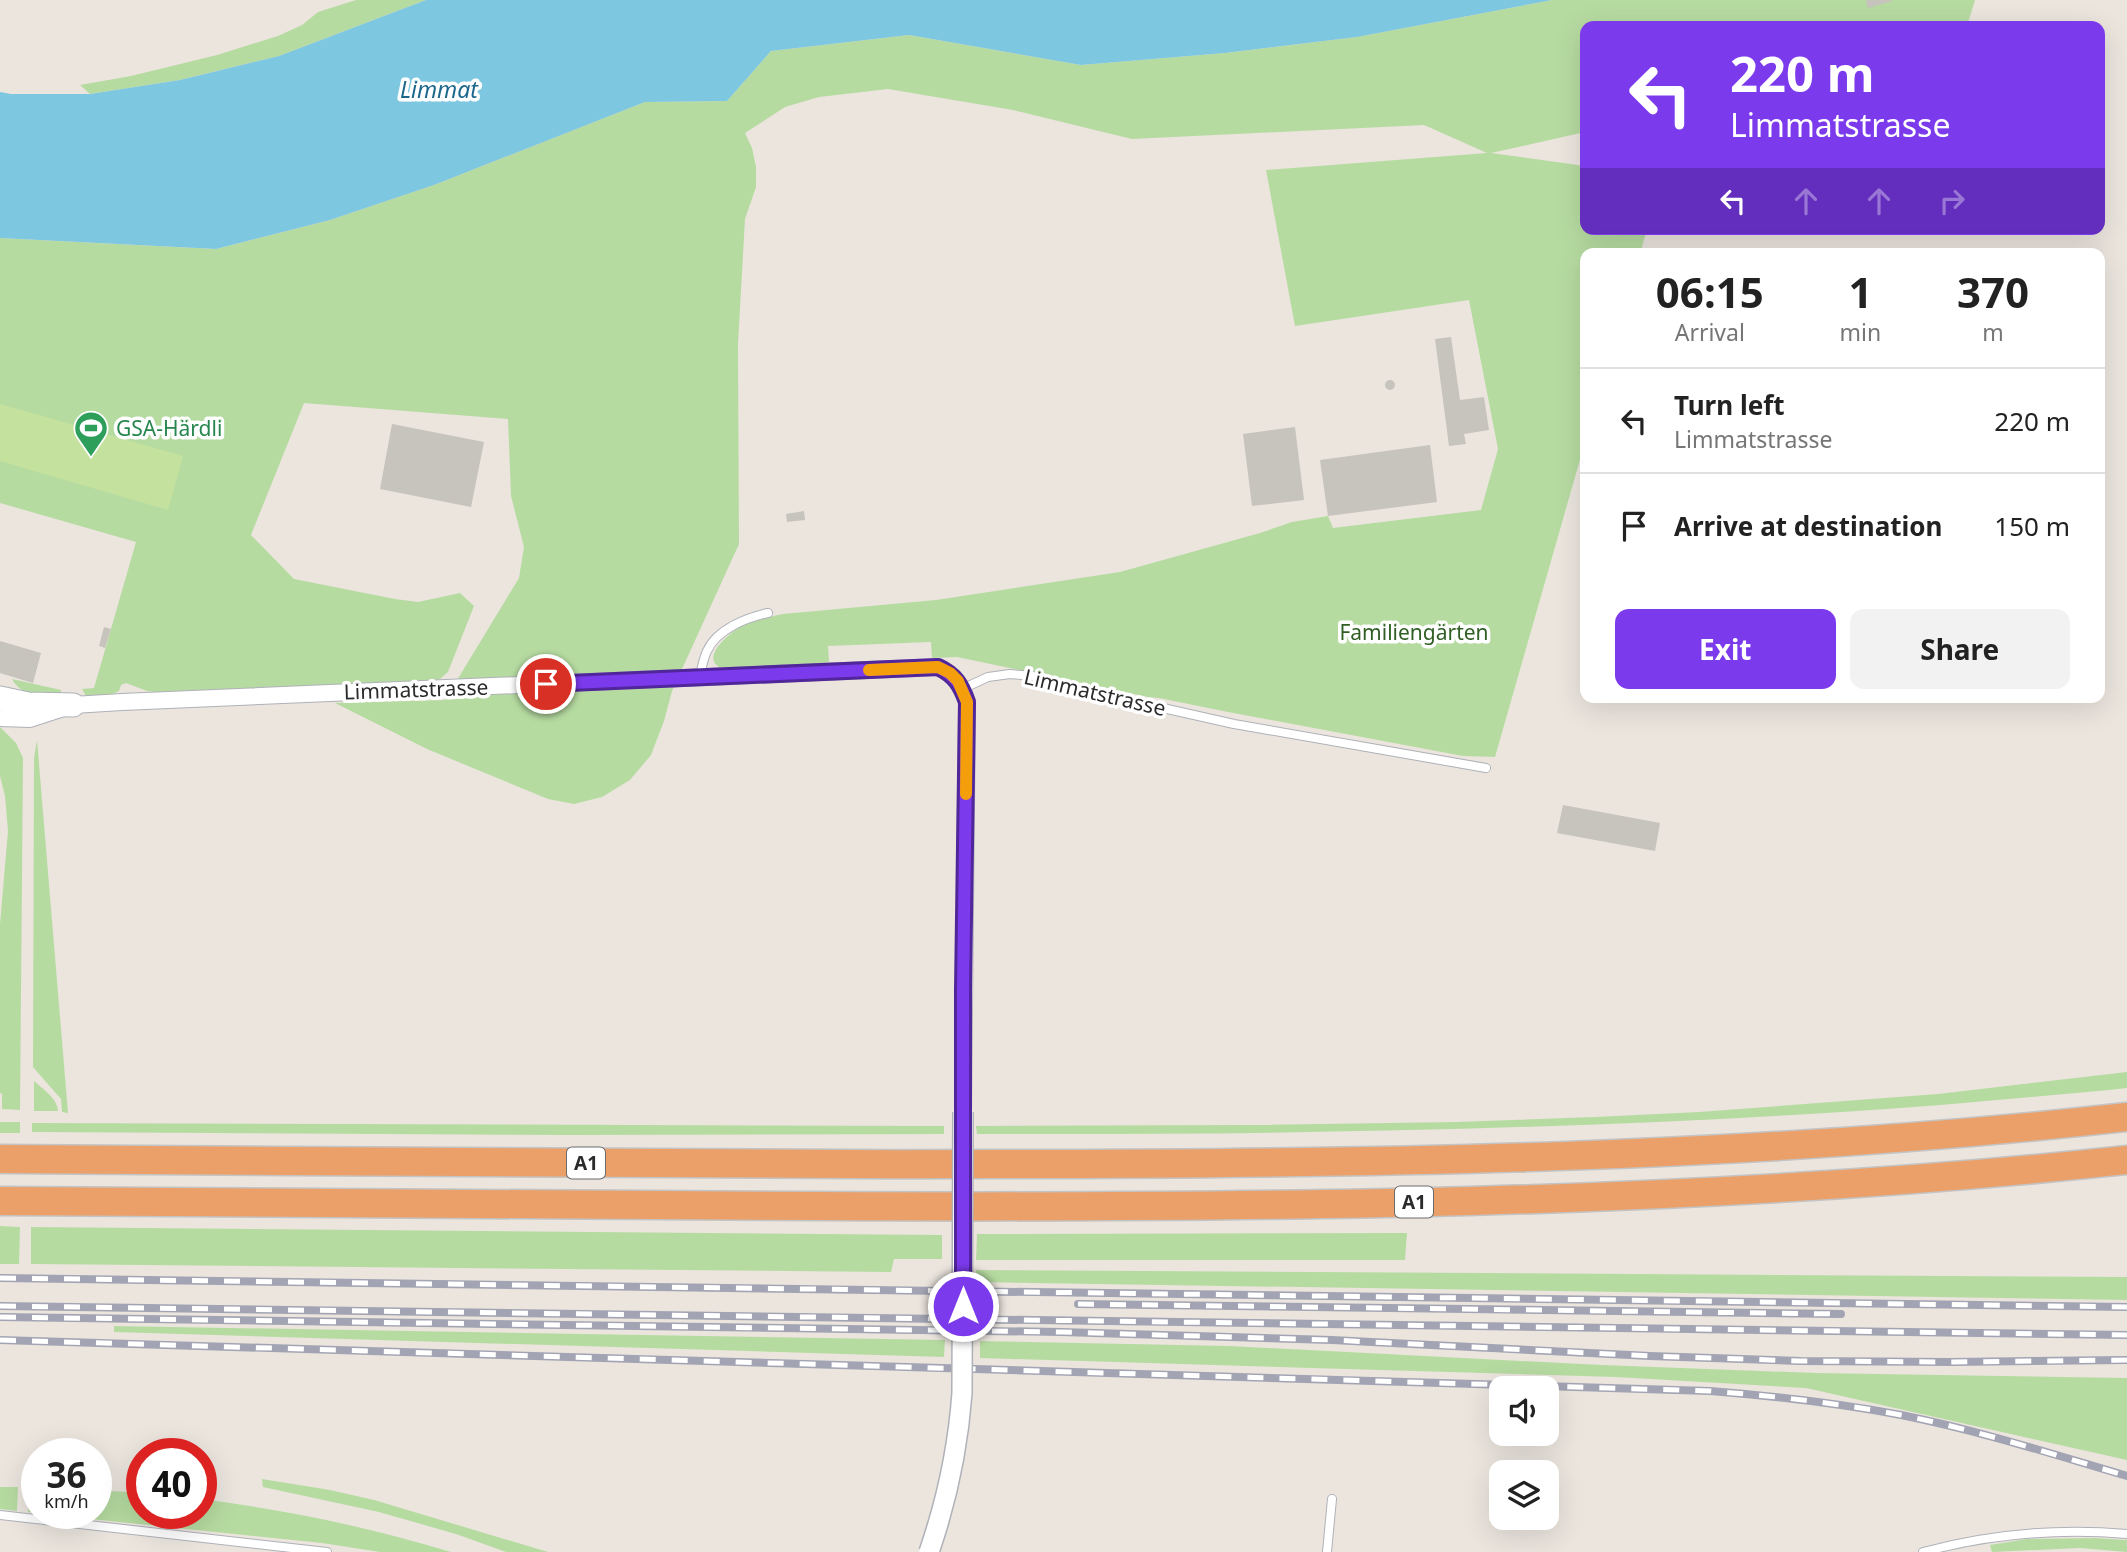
<!DOCTYPE html>
<html lang="en">
<head>
<meta charset="utf-8">
<style>
  :root { --surface:#fff; --page:#f2f2f2; --text:#222; --muted:#767676; --line:#e0e0e0; --accent:#7c3aed }
  body { margin:0; font-family:"Noto Sans",sans-serif; background:var(--page); color:var(--text); height:100vh; display:flex; flex-direction:column; font-size:26px; white-space:nowrap }
  * { box-sizing:border-box; margin:0 }
  p { font-size:23px; color:var(--muted) }
  .icon { flex:none; width:38px; height:38px; fill:none; stroke:currentColor; stroke-width:2; stroke-linecap:round; stroke-linejoin:round }
  .map { position:relative; flex:1; overflow:hidden }
  .panel { position:absolute; left:1580px; top:248px; width:525px; height:455px; display:flex; flex-direction:column; background:var(--surface); border-radius:14px; box-shadow:0 7px 28px #0002 }
  .panel>* { flex:none }
  .top-card { position:absolute; left:1580px; top:21px; width:525px; height:214px; border-radius:14px; box-shadow:0 7px 28px #0002; background:#7c3aed; color:#fff; overflow:hidden }
  .fabs { position:absolute; left:1489px; top:1376px; display:grid; gap:14px }
  .fabs a { display:grid; place-items:center; width:70px; height:70px; border-radius:14px; background:var(--surface); box-shadow:0 7px 28px #0002; font-size:35px }
  .speed { position:absolute; left:21px; top:1438px; display:flex; gap:14px; font-size:35px; font-weight:700; text-align:center }
  .speed>* { display:grid; place-content:center; width:91px; height:91px; border-radius:50%; background:var(--surface); box-shadow:0 7px 28px #0002; line-height:1 }
  .speed small { font-size:18px; font-weight:400 }
  .speed .limit { border:10px solid #d22; background:#fff; color:#111 }
  .pin { position:absolute; display:grid; place-items:center; width:60px; height:60px; color:#fff; margin:-30px; border:4px solid #fff; border-radius:50%; box-shadow:0 2px 7px #0007 }
  .me { position:absolute; width:77px; margin:-38px; rotate:0deg; stroke-linejoin:round; filter:drop-shadow(0 0 5px #0008) }
  .turn { display:flex; align-items:center; gap:24px; height:147px; padding:0 35px; font-size:32px }
  .turn .icon { width:91px; height:91px; stroke-width:2.5 }
  .turn b { display:block; font-size:49px; line-height:60px }
  .lanes { display:flex; align-items:center; height:66px; padding:0 35px; background:#0003; justify-content:center; gap:35px; direction:ltr }
  .lanes .off { opacity:.35 }
  .eta { display:flex; justify-content:space-evenly; align-items:center; height:119px; text-align:center }
  .eta b { font-size:42px; font-weight:700; line-height:49px }
  .button { display:flex; gap:14px; margin-top:auto; padding:14px 35px }
  .button a { flex:1; height:80px; border-radius:14px; background:var(--accent); color:#fff; font-size:28px; font-weight:700; line-height:80px; text-align:center }
  .button a+a { background:var(--page); color:var(--text) }
  ul { padding:0; list-style:none }
  li { display:flex; align-items:center; gap:21px; height:105px; padding:0 35px; border-top:2px solid var(--line) }
  li div { flex:1 }
  li b { display:block; font-size:26px }
  li em { font-style:normal }
  .map>svg:first-child { display:block }
  .green { fill:#b6dba1 }
  .pitch { fill:#c5e19e }
  .water { fill:#7ec7e0 }
  .building { fill:#c7c3bd }
  .lines { fill:none; stroke-linecap:round; stroke-linejoin:round }
  .service-casing { stroke:#afb1b9; stroke-width:10 }
  .minor-casing { stroke:#afb1b9; stroke-width:18 }
  .secondary-casing { stroke:#afb1b9; stroke-width:25 }
  .motorway-casing { stroke:#c4c4c4; stroke-width:31 }
  .service { stroke:#fff; stroke-width:8 }
  .minor { stroke:#fff; stroke-width:16 }
  .secondary { stroke:#fff; stroke-width:23 }
  .motorway { stroke:#eba069; stroke-width:28 }
  .rail-casing { stroke:#a2a4b3; stroke-width:8 }
  .rail { stroke:#fff; stroke-width:5; stroke-dasharray:16; stroke-linecap:butt }
  .tertiary-bridge-casing { stroke:#afb1b9; stroke-width:22; stroke-linecap:butt }
  .tertiary-bridge { stroke:#fff; stroke-width:19 }
  .route-casing { stroke:#51269a; stroke-width:18 }
  .route { stroke:#7c3aed; stroke-width:12 }
  .slow { stroke:#f59e0b; stroke-width:12 }
  .labels { text-anchor:middle; dominant-baseline:central; stroke-width:7; stroke-linejoin:round; paint-order:stroke }
  .shield { fill:#fff; stroke:#6b6b6b; stroke-width:2 }
  .shield-label { font-size:19px; font-weight:bold; fill:#2b2b2b }
  .leisure-label { font-size:21px; fill:#27864d; stroke:#fff; text-anchor:start }
  .park-label { font-size:21px; fill:#305f23; stroke:#fff }
  .street-label { font-size:21px; fill:#2b2b2b; stroke:#fff }
  .water-label { font-size:23px; font-style:italic; fill:#1d678c; stroke:#fff }
</style>
</head>
<body>
<div class="map">
<svg width="2127" height="1552" viewBox="0 0 2127 1552">
  <rect width="100%" height="100%" fill="#ebe5de"/>
  <path class="green" d="M356,0H426L279,56L180,80L90,94L80,85L131,76L217,55L278,36L302,25L318,12Z
    M1552,0H1975L1967,26H1586L1585,132L1491,153L1585,166L1586,229H1647L1640,254H1586L1585,442L1495,757L1463,756L1223,711L1159,698L1148,697L957,657L932,658L931,642L828,646L829,662L809,666L726,670C694,661 731,631 745,624C756,618 771,617 783,614L936,600L1120,572L1260,533L1292,522L1328,516L1333,528L1481,510L1498,449L1469,300L1295,326L1266,170L1487,153L1424,125L1132,139L1013,110L888,89L819,97L785,107L745,133L752,148L756,167V187L745,219L738,344L739,544L672,691L664,721L651,755L630,780L602,797L574,804L548,799L427,749L335,703L445,700L519,578L524,547L511,496L508,419L304,403L251,535L294,579L395,599L418,602L460,593L474,606L448,672L440,679L430,681L156,692L147,691L126,683L121,685L119,691L107,697L87,698L82,689L94,688L136,542L0,503V238L216,249L330,220L434,185L645,102L727,101L771,51L909,35L1081,65L1225,53L1357,37Z
    M12,679L61,690V694C44,695 22,698 12,679Z
    M0,727L16,743L23,758L20,1110L2,1109V1094L0,1093V924L8,831L5,796L0,776Z
    M37,740L68,1113L62,1112L61,1099L33,1067L34,758Z
    M2127,1072V1088L2109,1090C2020,1098 1931,1107 1842,1112C1554,1130 1265,1135 977,1134L976,1126L1247,1125L1457,1122L1595,1117L1699,1112L1938,1094Z
    M34,1081C44,1090 57,1098 58,1111H34Z
    M0,1122H20V1133H0Z
    M32,1123L944,1126V1134L570,1135L32,1132Z
    M0,1226L20,1227L19,1264H0Z
    M31,1227L942,1235V1259H894L891,1272L31,1264Z
    M1407,1233L1405,1260H976L977,1234Z
    M976,1270L2127,1277V1300L976,1282Z
    M114,1326L945,1340L944,1357L114,1332Z
    M980,1341L1229,1346L1602,1365L1816,1373L2127,1378V1460L1806,1388L1616,1377L980,1358Z
    M262,1479L330,1490L374,1500L548,1552H506L456,1534L379,1512L263,1487Z
    M0,1487H18L17,1511L0,1509Z
    M30,1488H37V1513L28,1512Z
    M96,1490L142,1493V1514H201V1499C286,1510 369,1527 451,1552H380L322,1543L42,1514H96Z
    M2094,1538L2127,1540V1552L2080,1548L1992,1552L1990,1545L2027,1539Z"/>
  <path class="pitch" d="M0,404L183,456L168,510L0,461Z"/>
  <path class="water" d="M426,0H1552L1357,37L1225,53L1081,65L909,35L771,51L727,101L645,102L434,185L330,220L216,249L0,238V92L11,94H90L180,80L279,56Z"/>
  <path class="building" d="M1866,0H1892V1L1868,8Z
    M1451,337L1460,400L1484,397L1489,430L1464,434L1466,444L1449,446L1435,339Z
    M1385 385a5 5 0 1 1 10 0a5 5 0 1 1-10 0Z
    M392,424L484,442L471,507L380,489Z
    M1295,427L1304,500L1252,506L1243,434Z
    M1430,445L1437,502L1328,516L1320,460Z
    M804,511L805,520L787,522L786,514Z
    M104,627L111,629L105,648L99,646Z
    M0,641L41,653L33,683L0,673Z
    M1563,805L1660,823L1655,851L1557,833Z"/>
  <g class="lines">
    <g class="service-casing">
      <path id="service" d="M699,678C702,669 703,659 707,651C717,629 746,618 768,613
        M962,689L988,677L1010,674L1033,676L1074,688L1234,724L1486,768
        M0,1515L327,1552
        M1327,1552L1332,1499
        M1923,1552C1990,1534 2058,1528 2127,1534"/>
    </g>
    <g class="minor-casing">
      <path id="minor" d="M0,718L30,719L73,705L122,702L938,667C955,675 961,685 967,702L963,1112"/>
    </g>
    <g class="secondary-casing">
      <path id="secondary" d="M0,698L28,704L73,705"/>
    </g>
    <g class="motorway-casing">
      <path id="motorway" d="M0,1159C335,1161 670,1165 1005,1164C1379,1164 1755,1158 2127,1117
        M0,1201C271,1203 542,1204 813,1206C1251,1208 1691,1206 2127,1160"/>
    </g>
    <use href="#service" class="service"/>
    <use href="#minor" class="minor"/>
    <use href="#secondary" class="secondary"/>
    <use href="#motorway" class="motorway"/>
    <g class="rail-casing">
      <path id="rail" d="M0,1278L2127,1307
        M1078,1304L1841,1314
        M0,1306L2127,1335
        M0,1317L1061,1332L1332,1340L1650,1356L1801,1361L1951,1362L2127,1360
        M0,1340L1710,1391C1774,1396 1838,1403 1901,1415C1977,1430 2052,1454 2127,1476"/>
    </g>
    <use href="#rail" class="rail"/>
    <g class="tertiary-bridge-casing">
      <path id="tertiary-bridge" d="M929,1552C947,1500 958,1448 962,1393L963,1112"/>
    </g>
    <use href="#tertiary-bridge" class="tertiary-bridge"/>
  </g>
  <g class="lines">
    <g class="route-casing">
      <path id="route" d="M546,684L938,667C955,675 961,685 967,702L963,990V1306"/>
    </g>
    <use href="#route" class="route"/>
    <path class="slow" d="M869,670L938,667L950,673L958,681L967,702L966,794"/>
  </g>
  <defs>
    <g id="stadium-pin" transform="scale(1.75)"><path d="M0 17L-7.5 6A9.5 9.5 0 1 1 7.5 6Z" fill="#2e9e5b" stroke="#fff"/><path d="M0-5a6.5 5 0 1 0 0 10a6.5 5 0 1 0 0-10ZM-3.5-1.8h7v3.6h-7Z" fill="#fff"/></g>
  </defs>
  <g fill-rule="evenodd">
    <use href="#stadium-pin" x="91" y="428"/>
  </g>
  <g class="labels">
    <g class="shield">
      <rect x="567" y="1147.5" width="38" height="31" rx="5"/>
      <rect x="1395" y="1186.5" width="38" height="31" rx="5"/>
    </g>
    <g class="shield-label">
      <text x="586" y="1163">A1</text>
      <text x="1414" y="1202">A1</text>
    </g>
    <g class="leisure-label">
      <text x="116" y="428">GSA-Härdli</text>
    </g>
    <g class="park-label">
      <text x="1414" y="632">Familiengärten</text>
    </g>
    <g class="street-label">
      <text transform="translate(416 689) rotate(-2)">Limmatstrasse</text>
      <text transform="translate(1095 692) rotate(13)">Limmatstrasse</text>
    </g>
    <g class="water-label">
      <text x="439" y="89">Limmat</text>
    </g>
  </g>
</svg>
<div class="fabs">
<a><svg class="icon" aria-label="sound" viewBox="0 0 24 24"><path d="M4 9h4l5-4v14l-5-4H4zM17 9q2 3 0 6"/></svg></a>
<a><svg class="icon" aria-label="layers" viewBox="0 0 24 24"><path d="M12 4l9 5-9 5-9-5zM3 14l9 5 9-5"/></svg></a>
</div>
<div class="speed"><div>36<small>km/h</small></div><div class="limit">40</div></div>
<div class="pin" style="left:546px;top:684px;background:#d93025"><svg class="icon" aria-label="arrive" viewBox="0 0 24 24"><path d="M6 21V4h12l-3 4 3 4H6"/></svg></div>
<svg class="me" style="left:963px;top:1306px" viewBox="-20 -20 40 40"><circle r="17" fill="#7c3aed" stroke="#fff" stroke-width="3"/><path d="M0-11L8 9 0 5-8 9z" fill="#fff"/></svg>
<div class="top-card">
<div class="turn"><svg class="icon" aria-label="left" viewBox="0 0 24 24"><path d="M17 20v-9H6M10 6l-5 5 5 5"/></svg><div><b>220 m</b>Limmatstrasse</div></div>
<div class="lanes"><svg class="icon" aria-label="left" viewBox="0 0 24 24"><path d="M17 20v-9H6M10 6l-5 5 5 5"/></svg><svg class="icon off" aria-label="ahead" viewBox="0 0 24 24"><path d="M12 20V5M6 11l6-6 6 6"/></svg><svg class="icon off" aria-label="ahead" viewBox="0 0 24 24"><path d="M12 20V5M6 11l6-6 6 6"/></svg><svg class="icon off" aria-label="right" viewBox="0 0 24 24"><path d="M7 20v-9h11M14 6l5 5-5 5"/></svg></div>
</div>
<section class="panel">
<div class="eta">
<div><b>06:15</b><p>Arrival</p></div>
<div><b>1</b><p>min</p></div>
<div><b>370</b><p>m</p></div>
</div>
<ul>
<li><svg class="icon" aria-label="left" viewBox="0 0 24 24"><path d="M17 20v-9H6M10 6l-5 5 5 5"/></svg><div><b>Turn left</b><p>Limmatstrasse</p></div><em>220 m</em></li>
<li><svg class="icon" aria-label="arrive" viewBox="0 0 24 24"><path d="M6 21V4h12l-3 4 3 4H6"/></svg><div><b>Arrive at destination</b></div><em>150 m</em></li>
</ul>
<div class="button"><a>Exit</a><a>Share</a></div>
</section>
</div>
</body>
</html>
